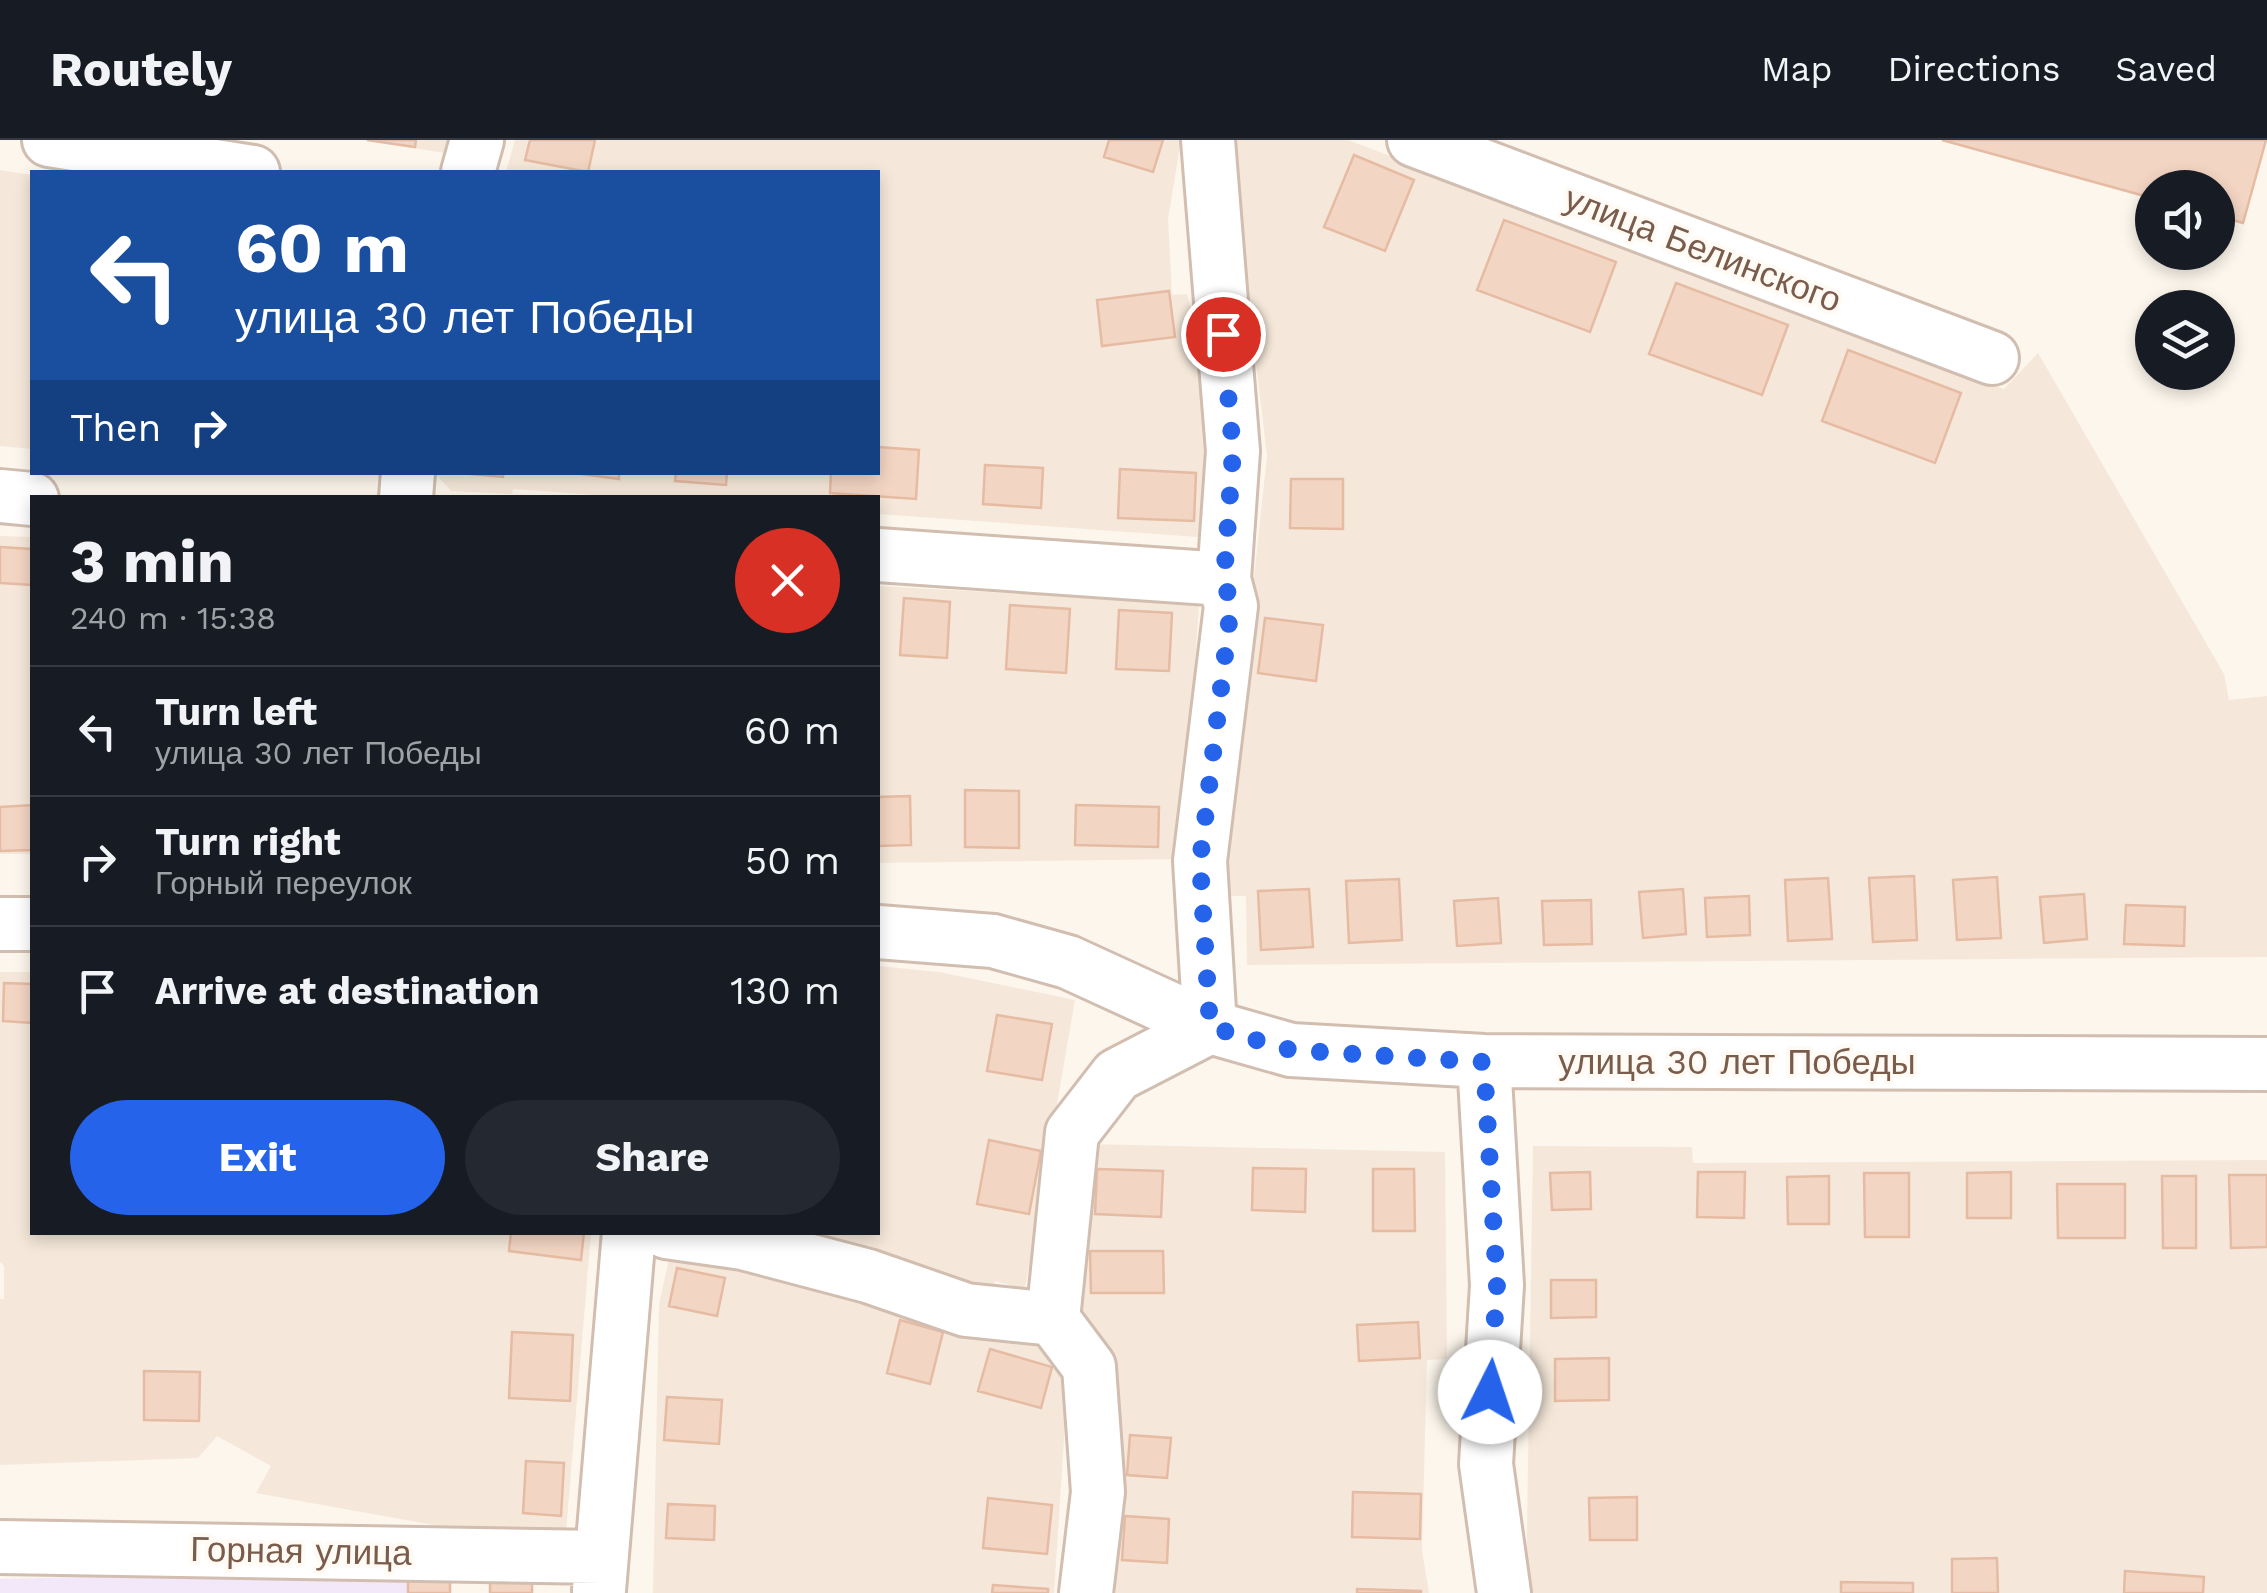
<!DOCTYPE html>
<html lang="en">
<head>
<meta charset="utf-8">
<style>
  :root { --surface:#171b24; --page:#242831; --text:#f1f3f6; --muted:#9ea1a6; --line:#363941; --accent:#2563eb }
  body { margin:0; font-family:"Work Sans",sans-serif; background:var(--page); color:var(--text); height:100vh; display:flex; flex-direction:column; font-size:38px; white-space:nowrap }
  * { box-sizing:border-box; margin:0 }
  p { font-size:32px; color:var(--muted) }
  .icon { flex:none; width:55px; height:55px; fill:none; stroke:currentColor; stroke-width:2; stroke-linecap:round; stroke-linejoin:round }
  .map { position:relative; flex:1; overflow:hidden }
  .details { position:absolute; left:30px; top:355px; width:850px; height:740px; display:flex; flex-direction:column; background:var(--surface); border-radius:0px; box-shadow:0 5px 15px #0003 }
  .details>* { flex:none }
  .hud { position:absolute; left:30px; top:30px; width:850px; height:305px; border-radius:0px; box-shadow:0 5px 15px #0003; background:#1a4fa0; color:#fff; overflow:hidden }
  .buttons { position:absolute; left:2135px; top:30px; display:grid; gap:20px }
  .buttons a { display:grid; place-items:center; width:100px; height:100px; border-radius:50%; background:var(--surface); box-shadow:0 5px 15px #0003; font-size:50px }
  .pin { position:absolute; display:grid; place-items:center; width:85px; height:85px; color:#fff; margin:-42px; border:5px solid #fff; border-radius:50%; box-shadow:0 2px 10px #0007 }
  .me { position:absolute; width:110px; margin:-55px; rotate:4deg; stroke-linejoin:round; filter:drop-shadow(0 0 8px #0008) }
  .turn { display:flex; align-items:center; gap:35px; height:210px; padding:0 40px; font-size:45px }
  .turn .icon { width:130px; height:130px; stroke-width:2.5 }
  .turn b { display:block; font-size:70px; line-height:85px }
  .then { display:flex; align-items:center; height:95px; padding:0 40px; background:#0003; gap:20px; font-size:38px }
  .round { display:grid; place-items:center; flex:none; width:105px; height:105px; border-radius:52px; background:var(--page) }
  .overview { display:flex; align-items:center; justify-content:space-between; height:170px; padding:0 40px }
  h1 { font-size:60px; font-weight:700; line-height:75px }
  .action { display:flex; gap:20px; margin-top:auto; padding:20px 40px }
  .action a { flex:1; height:115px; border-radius:60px; background:var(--accent); color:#fff; font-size:40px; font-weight:700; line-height:115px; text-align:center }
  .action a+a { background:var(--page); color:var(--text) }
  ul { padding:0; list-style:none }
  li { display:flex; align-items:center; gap:30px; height:130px; padding:0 40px; border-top:2px solid var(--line) }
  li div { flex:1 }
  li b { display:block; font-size:38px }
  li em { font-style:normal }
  header { display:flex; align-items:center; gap:60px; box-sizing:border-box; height:140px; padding:0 50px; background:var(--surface); border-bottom:2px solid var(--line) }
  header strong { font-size:48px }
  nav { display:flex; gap:55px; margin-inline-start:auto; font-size:35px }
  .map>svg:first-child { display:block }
  .residential { fill:#f5e8da }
  .education { fill:#f3e8fa }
  .building { fill:#f3d5c3; stroke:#e6bba3; stroke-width:2.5 }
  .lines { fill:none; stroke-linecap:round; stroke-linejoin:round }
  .minor-casing { stroke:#d1beb0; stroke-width:58 }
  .minor { stroke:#fff; stroke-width:52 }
  .route { stroke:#2563eb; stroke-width:18; stroke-dasharray:0 32.4 }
  .labels { text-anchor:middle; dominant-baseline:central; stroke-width:8; stroke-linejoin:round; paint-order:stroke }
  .street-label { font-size:35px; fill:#7a5c4d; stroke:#fffaf3 }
</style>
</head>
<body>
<header>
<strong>Routely</strong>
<nav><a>Map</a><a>Directions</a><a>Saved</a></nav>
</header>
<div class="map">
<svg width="2267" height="1453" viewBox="0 0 2267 1453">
  <rect width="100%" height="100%" fill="#fdf6ec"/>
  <path class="residential" d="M362,0H455L451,14Z
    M515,0H1181L1168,79L1172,155L1187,154L1195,189L1206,312L1198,397L878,374V358H637L513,349L512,354L451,351L435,333L878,332V32H506Z
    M1230,0H1348L2004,249L2038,213L2224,534L2229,560L2267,556V817L1247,825L1246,756H1226L1223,666H1234L1236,538L1244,530L1267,316Z
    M0,30L32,35V309L0,306Z
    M0,396L32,397V714H0Z
    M878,446L1199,464L1182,719L878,723Z
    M878,826L939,832L1075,860L1025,1149L995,1141L992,1157L785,1093L878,1092Z
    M0,832H32V1092L591,1093L566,1392L461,1390L256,1353L271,1326L217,1296L198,1318L0,1325V1159H4V1126L0,1122Z
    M1087,1004L1445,1012L1447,1219L1427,1220L1422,1410L1429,1453H1109L1073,1155Z
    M1533,1006L1692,1007L1693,1023L2267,1020V1453H1526Z
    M672,1106L1055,1207L1068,1239L1054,1453H653L659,1164Z"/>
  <path class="education" d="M408,1429V1453H0V1439Z"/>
  <path class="building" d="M367,0H416L415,7Z
    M530,0H595L588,32L525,20Z
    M1109,0H1163L1153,32L1104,17Z
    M1942,0H2266L2243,83L2218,76V48H2152V58Z
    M1354,15L1414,40L1385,111L1324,87Z
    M1504,80L1616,122L1590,192L1477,150Z
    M1676,143L1788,185L1762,255L1649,214Z
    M1169,151L1175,197L1102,206L1097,160Z
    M1848,210L1961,253L1935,323L1822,281Z
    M878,307L919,310L916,359L830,353L831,332H878Z
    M985,325L1043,328L1041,368L983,364Z
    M1120,329L1196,333L1194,381L1118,378Z
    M449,332H503V337Z
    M567,332H619V339Z
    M676,332H727L726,345L675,341Z
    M1291,339H1343V389L1290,388Z
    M0,407L32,409V445L0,443Z
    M904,458L950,462L947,518L900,515Z
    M1010,465L1070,469L1066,533L1006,529Z
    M1119,470L1172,473L1169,531L1116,529Z
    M1265,478L1323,485L1316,541L1258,533Z
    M965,650L1019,651V708L965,707Z
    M910,656L911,705L878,706V657Z
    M32,665V710L0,711V667Z
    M1076,665L1159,667L1158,707L1075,705Z
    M1914,736L1917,800L1873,802L1869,738Z
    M1997,737L2001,798L1957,800L1953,740Z
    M1828,738L1832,799L1788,801L1785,740Z
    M1399,739L1402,800L1349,803L1346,741Z
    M1309,749L1313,807L1261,810L1258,751Z
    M1683,749L1686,794L1643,798L1639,752Z
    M2084,754L2087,799L2044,803L2040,757Z
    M1749,756L1750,795L1707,797L1705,758Z
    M1498,758L1501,803L1457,806L1454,761Z
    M1591,760L1592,804L1544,805L1542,761Z
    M2126,765L2185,767L2184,806L2124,804Z
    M4,843L32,844V883L3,881Z
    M997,875L1052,884L1042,940L987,931Z
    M989,1000L1041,1011L1029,1074L977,1064Z
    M1253,1028L1306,1029L1305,1072L1252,1070Z
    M1097,1029L1163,1031L1161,1077L1095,1074Z
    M1373,1029H1414L1415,1091H1373Z
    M1590,1032L1591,1069L1552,1070L1550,1033Z
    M1698,1032H1745L1744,1078L1697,1077Z
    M2011,1032V1078H1967V1033Z
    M1864,1033H1909V1097H1865Z
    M2229,1035H2267V1107L2231,1108Z
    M1829,1036V1084H1788L1787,1037Z
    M2162,1036H2196V1108H2163Z
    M2057,1044H2125V1098H2058Z
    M511,1092H584L581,1120L509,1111Z
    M1090,1111H1163L1164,1153H1091Z
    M677,1128L725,1138L717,1176L669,1166Z
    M1551,1140H1596V1177L1551,1178Z
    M900,1180L943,1192L930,1244L887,1233Z
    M1418,1182L1420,1218L1359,1221L1357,1185Z
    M512,1192L573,1195L570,1261L509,1258Z
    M990,1209L1052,1227L1041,1268L978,1251Z
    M1609,1218V1260L1555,1261V1219Z
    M144,1231L200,1232L199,1281L144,1280Z
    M667,1257L722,1260L719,1304L664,1300Z
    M1130,1295L1171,1298L1167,1338L1127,1335Z
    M526,1321L564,1323L561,1376L523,1373Z
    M1353,1352L1421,1354L1420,1399L1352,1397Z
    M1637,1357V1400H1590L1589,1358Z
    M988,1358L1052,1365L1047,1414L983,1408Z
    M668,1364L715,1366L714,1400L666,1398Z
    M1125,1376L1169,1379L1167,1423L1122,1420Z
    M1997,1418L1998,1453H1952V1419Z
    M408,1429H450V1453H408Z
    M490,1430H532V1453H490Z
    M2125,1431L2204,1437L2203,1453H2124Z
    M1841,1442L1913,1443V1453H1841Z
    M993,1445L1048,1449V1453H992Z
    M1357,1449L1421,1451V1453H1357Z"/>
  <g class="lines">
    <g class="minor-casing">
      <path id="minor" d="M49,0L253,32
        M1414,0L1992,218
        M468,32L477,0
        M0,356L32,359
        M406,358L408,332
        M878,415L1224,439
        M0,784H32
        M878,792L993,801L1068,822L1210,887L1291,910L1484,921L2267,924
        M1484,921L1497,1145L1486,1324L1504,1453
        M666,1092L743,1103L868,1136L966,1170L1053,1179
        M0,1407L601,1417
        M599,1450L629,1092
        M1086,1453L1098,1352L1089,1227L1053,1179L1072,993L1117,935L1210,887L1200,721L1231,466L1224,439L1233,311L1208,0"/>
    </g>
    <use href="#minor" class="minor"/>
  </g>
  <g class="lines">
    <path class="route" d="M1223,194L1233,311L1224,439L1231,466L1200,721L1210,887L1291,910L1484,922L1497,1145L1490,1252"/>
  </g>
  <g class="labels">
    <g class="street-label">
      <text transform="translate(1703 109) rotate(21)">улица Белинского</text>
      <text x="1737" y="922">улица 30 лет Победы</text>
      <text transform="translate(301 1411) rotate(1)">Горная улица</text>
    </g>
  </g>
</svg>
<div class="buttons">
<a><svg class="icon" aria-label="sound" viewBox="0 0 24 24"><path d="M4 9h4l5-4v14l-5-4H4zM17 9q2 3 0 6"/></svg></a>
<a><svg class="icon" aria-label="layers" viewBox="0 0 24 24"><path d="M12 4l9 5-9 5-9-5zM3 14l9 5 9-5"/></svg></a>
</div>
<div class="pin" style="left:1223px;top:194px;background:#d93025"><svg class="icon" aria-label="arrive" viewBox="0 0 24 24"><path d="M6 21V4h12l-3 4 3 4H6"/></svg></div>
<svg class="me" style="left:1490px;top:1252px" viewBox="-20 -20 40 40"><circle r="19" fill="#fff"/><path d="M0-13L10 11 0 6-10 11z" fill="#2563eb"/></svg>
<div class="hud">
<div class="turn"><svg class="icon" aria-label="left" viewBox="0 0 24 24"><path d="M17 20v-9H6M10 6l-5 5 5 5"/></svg><div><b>60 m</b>улица 30 лет Победы</div></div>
<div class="then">Then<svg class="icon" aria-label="right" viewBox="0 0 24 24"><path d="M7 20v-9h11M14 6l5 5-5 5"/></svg></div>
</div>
<section class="details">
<div class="overview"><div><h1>3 min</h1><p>240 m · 15:38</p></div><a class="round" style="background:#d93025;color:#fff"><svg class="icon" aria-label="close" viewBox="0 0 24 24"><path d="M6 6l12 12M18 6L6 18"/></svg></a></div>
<ul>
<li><svg class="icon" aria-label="left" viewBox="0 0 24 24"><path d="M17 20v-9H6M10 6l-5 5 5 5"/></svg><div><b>Turn left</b><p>улица 30 лет Победы</p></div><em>60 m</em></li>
<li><svg class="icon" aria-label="right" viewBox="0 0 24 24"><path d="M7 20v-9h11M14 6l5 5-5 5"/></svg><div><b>Turn right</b><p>Горный переулок</p></div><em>50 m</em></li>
<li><svg class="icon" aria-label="arrive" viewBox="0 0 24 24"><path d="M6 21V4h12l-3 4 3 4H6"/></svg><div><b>Arrive at destination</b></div><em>130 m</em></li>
</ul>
<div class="action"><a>Exit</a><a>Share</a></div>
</section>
</div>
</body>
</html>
